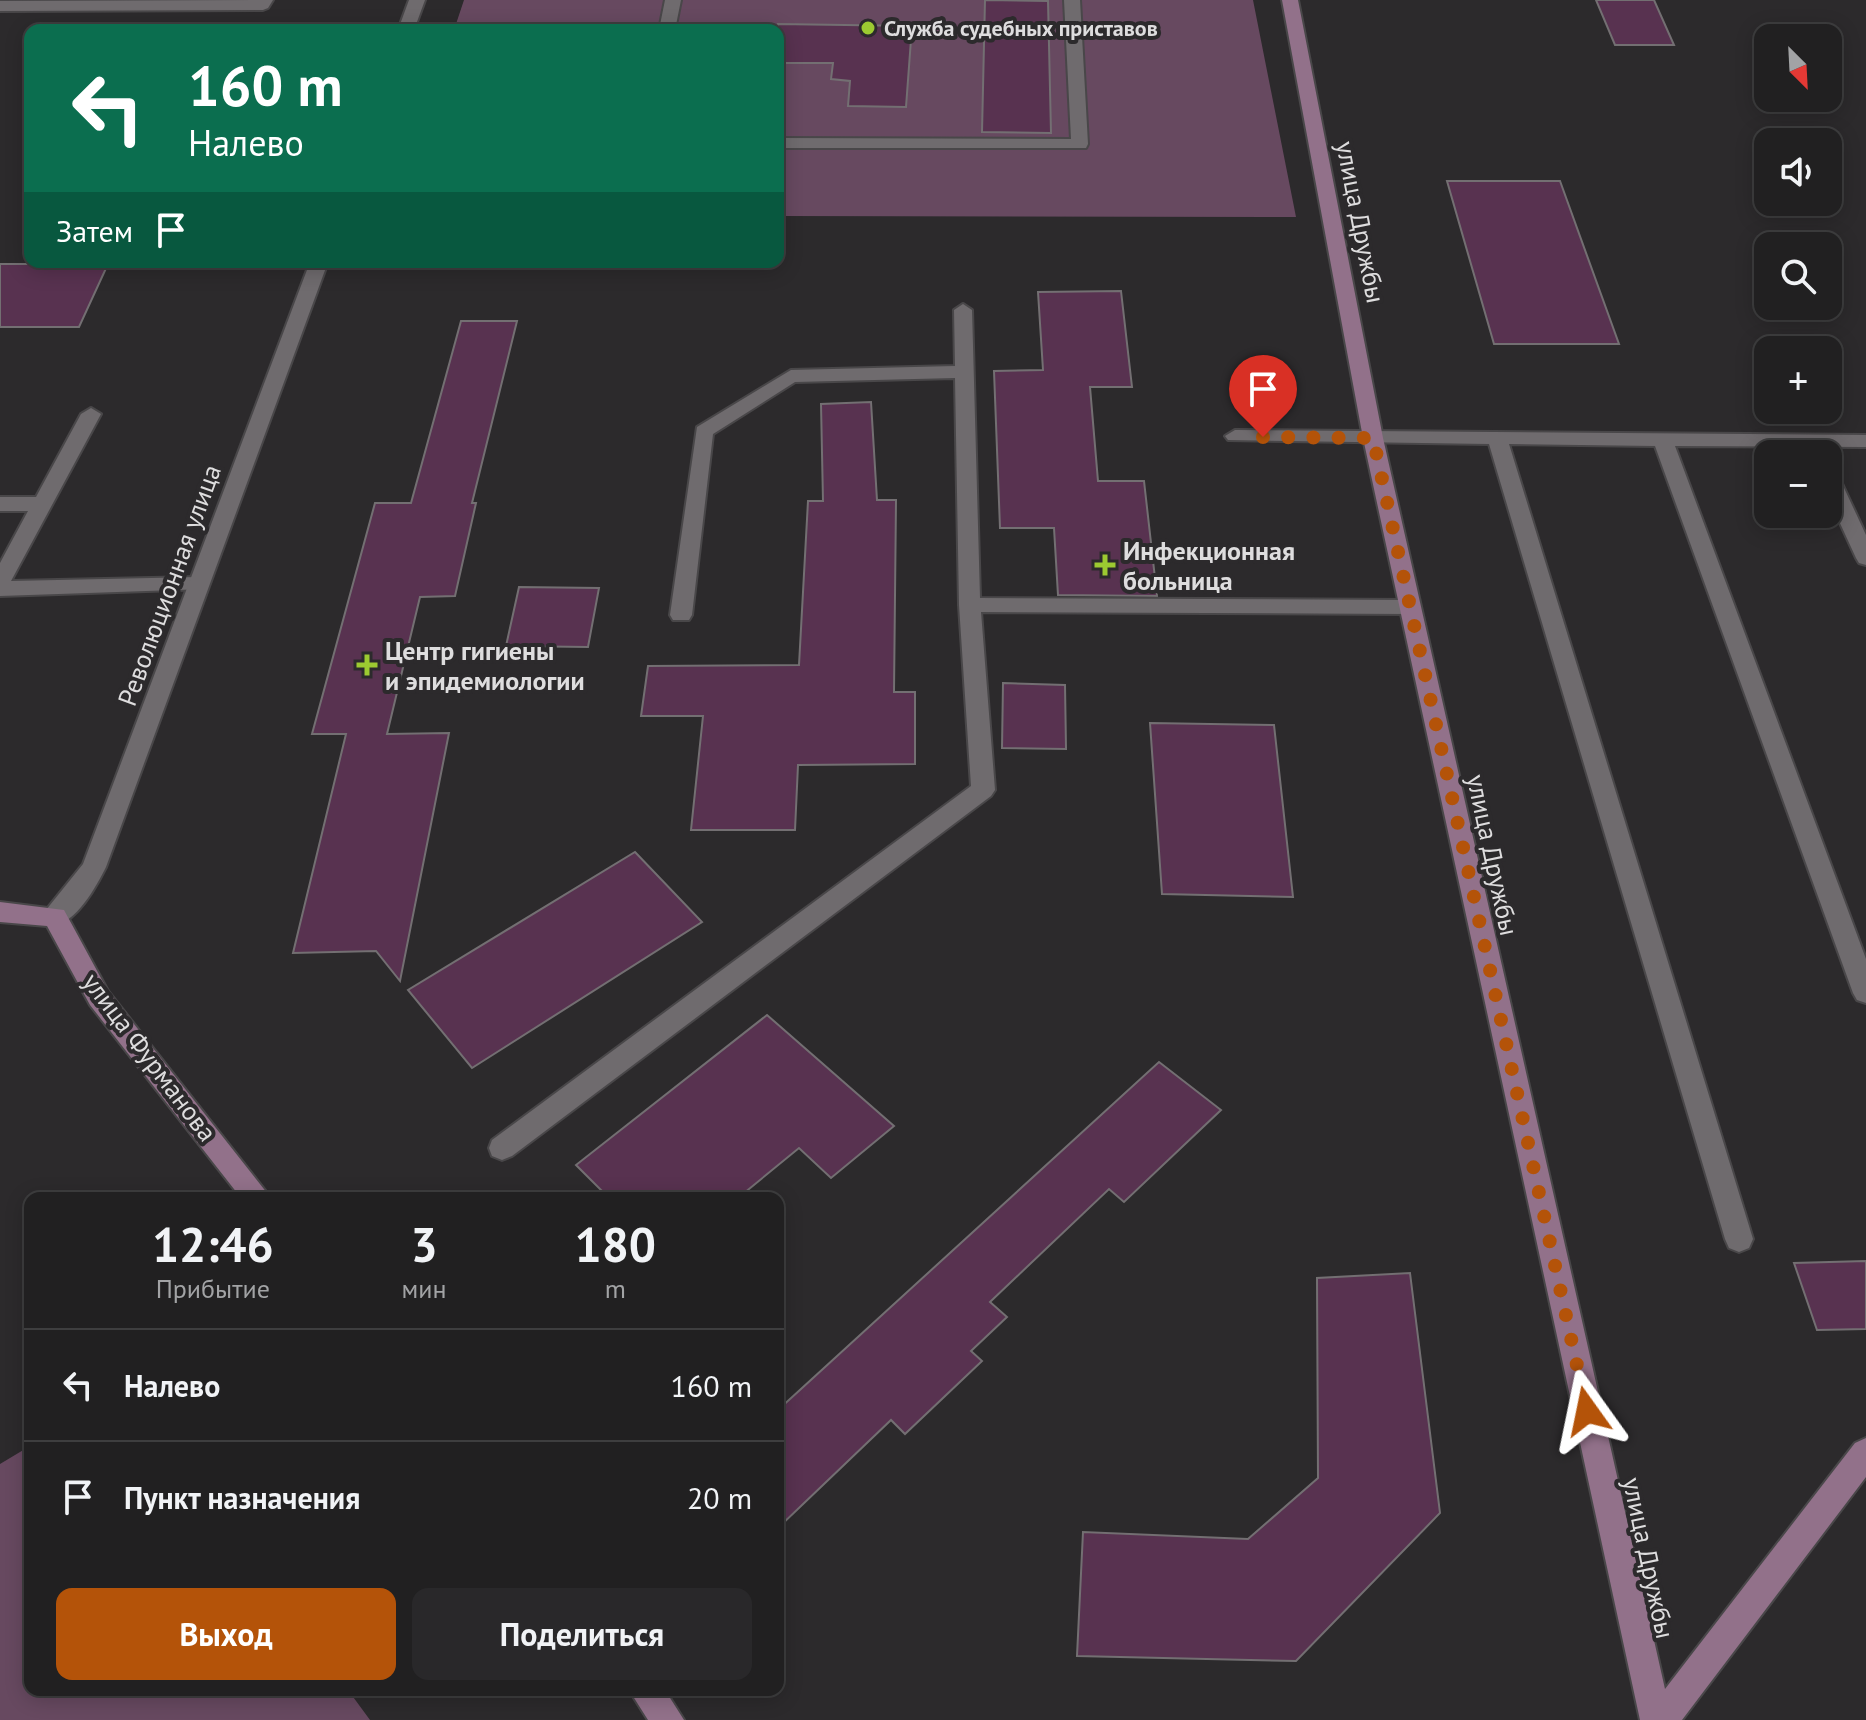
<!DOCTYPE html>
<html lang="ru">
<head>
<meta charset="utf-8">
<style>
  :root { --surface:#212021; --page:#29282a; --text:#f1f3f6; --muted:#a2a3a5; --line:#3e3e3f; --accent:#b45309 }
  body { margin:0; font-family:"PT Sans",sans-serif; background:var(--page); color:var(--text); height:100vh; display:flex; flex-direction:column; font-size:30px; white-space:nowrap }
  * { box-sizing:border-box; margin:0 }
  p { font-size:26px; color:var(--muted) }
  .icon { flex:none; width:44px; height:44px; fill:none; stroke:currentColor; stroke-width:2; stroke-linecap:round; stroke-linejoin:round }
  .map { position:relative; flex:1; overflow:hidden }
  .side { position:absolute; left:24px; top:1192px; width:760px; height:504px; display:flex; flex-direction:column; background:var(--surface); border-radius:16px; box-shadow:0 4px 20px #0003,0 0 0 2px var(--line) }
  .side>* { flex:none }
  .top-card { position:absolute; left:24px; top:24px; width:760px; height:244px; border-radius:16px; box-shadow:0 4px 20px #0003,0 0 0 2px var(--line); background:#0b6e4f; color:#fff; overflow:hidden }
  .needle { width:52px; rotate:156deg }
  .buttons { position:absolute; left:1754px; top:24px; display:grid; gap:16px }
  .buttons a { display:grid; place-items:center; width:88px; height:88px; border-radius:16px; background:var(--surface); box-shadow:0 4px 20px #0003,0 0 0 2px var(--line); font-size:40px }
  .pin { position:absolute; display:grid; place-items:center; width:68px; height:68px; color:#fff; margin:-82px -34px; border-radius:50% 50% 50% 0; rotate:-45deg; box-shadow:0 0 8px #0007 }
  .pin .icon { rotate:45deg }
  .me { position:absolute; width:88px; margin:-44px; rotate:348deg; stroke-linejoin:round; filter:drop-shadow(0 0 6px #0008) }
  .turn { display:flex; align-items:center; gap:28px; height:168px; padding:0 32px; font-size:36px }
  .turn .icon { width:104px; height:104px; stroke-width:2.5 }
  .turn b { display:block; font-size:56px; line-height:68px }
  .then { display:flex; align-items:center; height:76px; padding:0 32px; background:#0003; gap:16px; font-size:30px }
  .eta { display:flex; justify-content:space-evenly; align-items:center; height:136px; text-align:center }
  .eta b { font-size:48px; font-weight:700; line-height:56px }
  .action { display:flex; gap:16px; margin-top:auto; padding:16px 32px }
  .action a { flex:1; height:92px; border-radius:16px; background:var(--accent); color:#fff; font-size:32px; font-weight:700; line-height:92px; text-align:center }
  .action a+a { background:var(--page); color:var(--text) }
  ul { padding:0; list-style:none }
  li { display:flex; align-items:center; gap:24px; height:112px; padding:0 32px; border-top:2px solid var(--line) }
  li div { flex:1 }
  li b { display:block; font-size:30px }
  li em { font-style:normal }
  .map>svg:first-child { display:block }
  .green { fill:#674960 }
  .building { fill:#583250; stroke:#736f72; stroke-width:2 }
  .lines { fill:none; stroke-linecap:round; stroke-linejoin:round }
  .lane-casing { stroke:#494749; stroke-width:4 }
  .street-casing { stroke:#494749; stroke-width:4 }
  .secondary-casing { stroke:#494749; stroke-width:4 }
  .lane { fill:#6f6b6e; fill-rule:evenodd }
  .street { fill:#6f6b6e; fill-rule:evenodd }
  .secondary { fill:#92718a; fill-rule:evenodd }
  .route { stroke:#b45309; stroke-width:14; stroke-dasharray:0 25.2 }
  .poi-dot { fill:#9cca31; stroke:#2c2a2c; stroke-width:3 }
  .labels { text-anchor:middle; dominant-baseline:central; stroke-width:8; stroke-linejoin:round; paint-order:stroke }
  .far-poi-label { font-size:22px; font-weight:bold; fill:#deddde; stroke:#2c2a2c; text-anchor:start }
  .street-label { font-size:26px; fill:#deddde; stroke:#2c2a2c }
  .poi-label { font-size:26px; font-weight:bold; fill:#deddde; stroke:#2c2a2c; text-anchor:start }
</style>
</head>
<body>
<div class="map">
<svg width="1866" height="1720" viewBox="0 0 1866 1720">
  <rect width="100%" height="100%" fill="#2c2a2c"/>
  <path class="green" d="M464,0H1253L1296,217L778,216V30H454Z
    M30,1446V1690H348L370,1720H0V1464Z"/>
  <path class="building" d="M985,0L1048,1L1051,133L982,132Z
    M1596,0H1654L1674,45H1615Z
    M778,24L912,26L906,107L848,106L850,81L831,79L833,63H778Z
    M1447,181H1560L1619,344H1494Z
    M0,264H108L79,327H0Z
    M1121,291L1132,387H1090L1098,481H1144L1157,596L1058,595L1054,528H1000L994,371L1043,370L1038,292Z
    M461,321H517L472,503H476L455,596L420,597L387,734L449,733L400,981L376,951L293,953L346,734H312L375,503H411Z
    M871,402L877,500H896L894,692H915V764L798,765L795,830H691L703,716H641L648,666L799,665L808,501H823L821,404Z
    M519,587L599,588L588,647L506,646Z
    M1003,683L1065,685L1066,749L1002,748Z
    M1150,723L1274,725L1293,897L1162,894Z
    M635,852L702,922L472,1068L408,990Z
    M767,1015L894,1126L831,1178L799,1148L738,1198H609L576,1165Z
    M1159,1062L1221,1110L1124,1202L1109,1189L990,1302L1007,1317L971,1351L982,1361L905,1434L891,1420L778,1528V1410Z
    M1866,1261V1329L1817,1330L1794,1263Z
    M1410,1273L1440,1513L1296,1661L1077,1656L1083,1532L1248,1539L1318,1478L1317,1278Z"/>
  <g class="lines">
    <g class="lane-casing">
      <path id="lane" d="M273,0L268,8L263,10L0,11V1Z
        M665,0H681L675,30H659Z
        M1064,0H1080L1088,144L1086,148H778V138L1071,139Z
        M963,304L972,310L980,598L1409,600L1417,602L1420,607L1417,612L1409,614L981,612L995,790L991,796L512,1156L502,1160L492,1156L489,1148L492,1140L971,786L959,605L955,378L795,382L713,434L692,615L689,620H673L670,615L697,427L791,370L955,366L954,310Z
        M91,408L101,414L11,581L198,577L205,579L209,584L205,589L0,596V563L28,511H0V497H36L81,414Z
        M1235,430L1866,435V447L1675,446L1866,959V1003L1857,1000L1853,993L1655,446L1509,444L1753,1239L1749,1248L1739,1252L1729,1248L1725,1239L1489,444L1228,440L1225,436Z
        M1828,468L1838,475L1866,535V565L1859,563L1856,558L1828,497Z"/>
    </g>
    <g class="street-casing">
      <path id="street" d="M409,0H425L414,30H398Z
        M310,262H328L106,867C96,887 72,932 46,924L43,917L46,910L83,864Z"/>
    </g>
    <g class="secondary-casing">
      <path id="secondary" d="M1282,0H1298L1383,438L1665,1689L1855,1443L1866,1438V1477L1682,1720H1640L1363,438Z
        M0,902L64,910L108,991L271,1198H241L90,1005L47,926L0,922Z
        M629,1690H665L684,1720H648Z"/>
    </g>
    <use href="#lane" class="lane"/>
    <use href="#street" class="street"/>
    <use href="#secondary" class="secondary"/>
  </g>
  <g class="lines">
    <path class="route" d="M1263,437L1373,438L1587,1411"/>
  </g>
  <g class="poi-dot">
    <circle cx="868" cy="28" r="8"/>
    <path d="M1101 553h8v8h8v8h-8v8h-8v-8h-8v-8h8z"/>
    <path d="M363 653h8v8h8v8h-8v8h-8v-8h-8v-8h8z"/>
  </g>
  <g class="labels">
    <g class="far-poi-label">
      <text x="884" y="28">Служба судебных приставов</text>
    </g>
    <g class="street-label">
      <text transform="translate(1361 222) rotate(79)">улица Дружбы</text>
      <text transform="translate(169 585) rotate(-70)">Революционная улица</text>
      <text transform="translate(1493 855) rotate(78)">улица Дружбы</text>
      <text transform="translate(150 1057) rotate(53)">улица Фурманова</text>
      <text transform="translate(1649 1558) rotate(78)">улица Дружбы</text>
    </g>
    <g class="poi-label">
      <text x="1123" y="550">Инфекционная<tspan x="1123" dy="30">больница</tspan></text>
      <text x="385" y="650">Центр гигиены<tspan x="385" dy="30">и эпидемиологии</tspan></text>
    </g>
  </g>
</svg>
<div class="buttons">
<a><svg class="needle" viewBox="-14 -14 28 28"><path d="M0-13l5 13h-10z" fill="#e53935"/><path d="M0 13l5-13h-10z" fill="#a2a3a5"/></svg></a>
<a><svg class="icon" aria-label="sound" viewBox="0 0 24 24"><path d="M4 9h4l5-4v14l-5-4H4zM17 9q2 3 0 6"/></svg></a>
<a><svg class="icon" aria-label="search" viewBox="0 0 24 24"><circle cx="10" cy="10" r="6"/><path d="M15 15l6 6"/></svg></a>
<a>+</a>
<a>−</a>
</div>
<div class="pin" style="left:1263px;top:437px;background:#d93025"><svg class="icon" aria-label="arrive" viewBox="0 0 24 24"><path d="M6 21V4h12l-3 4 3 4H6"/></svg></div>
<svg class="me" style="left:1587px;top:1411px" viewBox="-20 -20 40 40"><path d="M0-17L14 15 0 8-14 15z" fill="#b45309" stroke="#fff" stroke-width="4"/></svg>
<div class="top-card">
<div class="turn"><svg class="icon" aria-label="left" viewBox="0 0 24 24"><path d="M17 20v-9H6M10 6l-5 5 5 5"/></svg><div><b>160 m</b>Налево</div></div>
<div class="then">Затем<svg class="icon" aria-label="arrive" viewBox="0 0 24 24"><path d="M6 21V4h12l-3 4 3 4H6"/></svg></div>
</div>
<section class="side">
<div class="eta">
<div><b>12:46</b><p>Прибытие</p></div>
<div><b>3</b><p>мин</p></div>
<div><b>180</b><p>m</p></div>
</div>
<ul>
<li><svg class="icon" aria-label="left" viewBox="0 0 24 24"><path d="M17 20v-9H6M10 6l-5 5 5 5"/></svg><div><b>Налево</b></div><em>160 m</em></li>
<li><svg class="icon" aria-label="arrive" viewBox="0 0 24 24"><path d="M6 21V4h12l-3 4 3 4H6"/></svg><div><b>Пункт назначения</b></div><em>20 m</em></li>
</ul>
<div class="action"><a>Выход</a><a>Поделиться</a></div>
</section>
</div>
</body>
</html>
